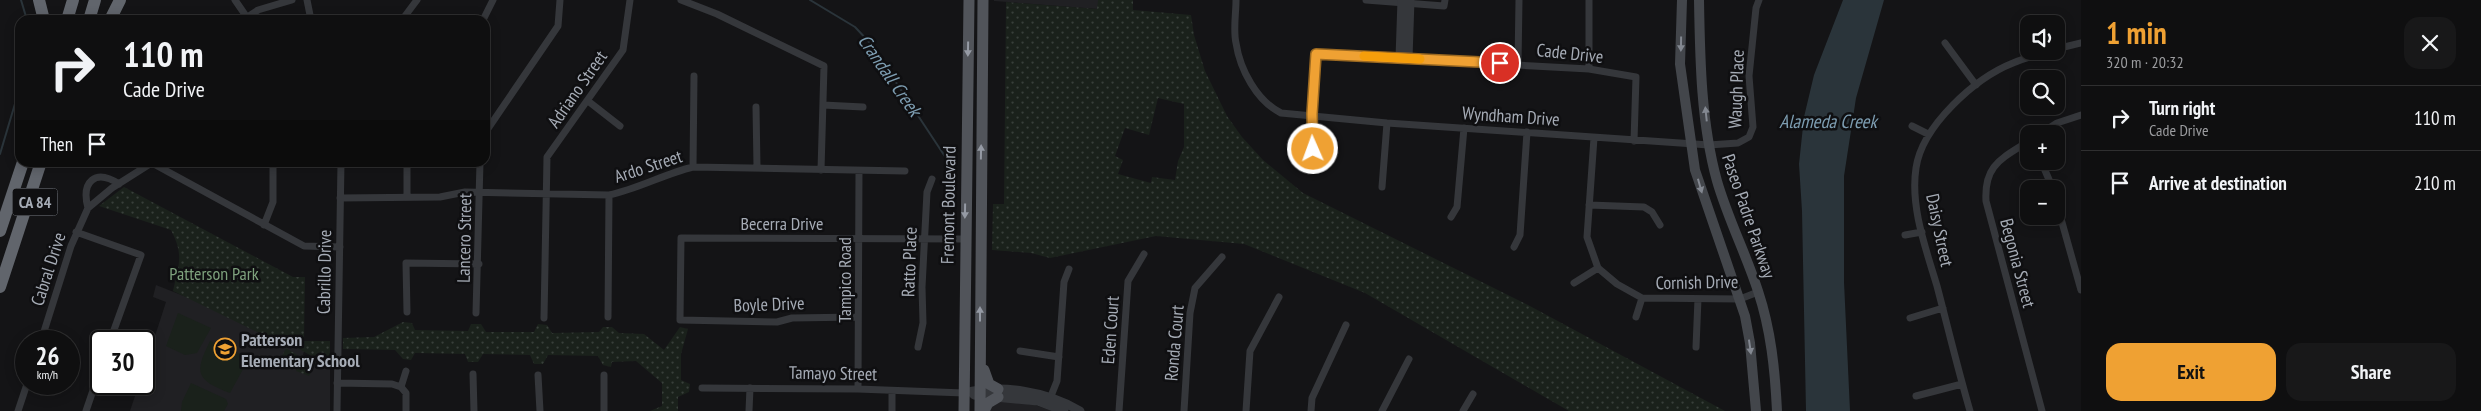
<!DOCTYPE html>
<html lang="en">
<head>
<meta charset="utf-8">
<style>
  :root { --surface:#0f0f10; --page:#181819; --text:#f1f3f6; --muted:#9b9c9f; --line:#2f2f30; --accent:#efa133 }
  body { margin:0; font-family:"PT Sans Narrow",sans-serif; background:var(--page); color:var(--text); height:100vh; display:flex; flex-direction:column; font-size:19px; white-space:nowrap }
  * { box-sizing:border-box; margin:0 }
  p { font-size:16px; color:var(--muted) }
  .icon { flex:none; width:28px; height:28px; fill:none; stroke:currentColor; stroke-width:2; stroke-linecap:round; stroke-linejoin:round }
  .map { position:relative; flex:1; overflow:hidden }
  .side { display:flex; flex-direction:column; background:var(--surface); width:400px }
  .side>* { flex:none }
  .hud { position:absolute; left:15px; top:15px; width:475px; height:152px; border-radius:15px; box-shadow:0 2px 12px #0003,0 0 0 1px var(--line); background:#0f0f10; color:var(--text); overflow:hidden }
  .fabs { position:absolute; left:2020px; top:15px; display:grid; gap:10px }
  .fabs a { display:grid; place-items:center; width:45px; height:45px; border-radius:10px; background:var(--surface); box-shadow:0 2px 12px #0003,0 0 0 1px var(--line); font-size:25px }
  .speed { position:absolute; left:15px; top:330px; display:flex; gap:10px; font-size:25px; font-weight:700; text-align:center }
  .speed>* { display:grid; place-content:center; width:65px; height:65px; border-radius:50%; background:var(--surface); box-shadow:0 2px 12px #0003,0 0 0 1px var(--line); line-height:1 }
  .speed small { font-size:12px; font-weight:400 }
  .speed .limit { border:2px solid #111; border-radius:8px; background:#fff; color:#111 }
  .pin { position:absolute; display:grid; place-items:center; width:42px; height:42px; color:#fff; margin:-21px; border:2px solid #fff; border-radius:50%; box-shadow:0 1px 5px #0007 }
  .me { position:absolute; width:55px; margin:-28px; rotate:358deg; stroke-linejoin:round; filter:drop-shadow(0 0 4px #0008) }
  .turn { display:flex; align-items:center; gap:18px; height:105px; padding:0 25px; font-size:22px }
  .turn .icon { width:65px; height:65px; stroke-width:2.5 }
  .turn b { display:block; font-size:35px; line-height:42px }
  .then { display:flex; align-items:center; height:48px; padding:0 25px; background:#0003; gap:10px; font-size:19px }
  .round { display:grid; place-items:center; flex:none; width:52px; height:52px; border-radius:15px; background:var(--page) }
  .overview { display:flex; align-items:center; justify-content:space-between; height:85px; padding:0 25px }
  h1 { font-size:30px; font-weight:600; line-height:38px; color:var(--accent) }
  .button { display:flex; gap:10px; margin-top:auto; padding:10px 25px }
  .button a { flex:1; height:58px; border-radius:15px; background:var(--accent); color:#111; font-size:20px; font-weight:600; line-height:58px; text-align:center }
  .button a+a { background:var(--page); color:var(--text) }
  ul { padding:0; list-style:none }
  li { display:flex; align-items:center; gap:15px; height:65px; padding:0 25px; border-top:1px solid var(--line) }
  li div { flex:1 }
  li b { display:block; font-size:19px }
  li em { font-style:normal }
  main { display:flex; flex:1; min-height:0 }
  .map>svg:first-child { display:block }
  .built { fill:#202023 }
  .green { fill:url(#green-dots); fill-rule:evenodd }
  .pitch { fill:#1a211b }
  .water { fill:#2a343a }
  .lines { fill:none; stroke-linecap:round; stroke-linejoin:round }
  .stream { stroke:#2a343a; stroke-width:2 }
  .minor { stroke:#35373b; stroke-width:7 }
  .tertiary { stroke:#35373b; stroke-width:9 }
  .secondary { stroke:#43464b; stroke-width:10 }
  .primary { stroke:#51545a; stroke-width:11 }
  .motorway { stroke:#61656c; stroke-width:12 }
  .oneway { fill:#838891 }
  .oneway2 { fill:#959aa4 }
  .route-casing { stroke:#9b6921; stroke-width:12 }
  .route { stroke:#efa133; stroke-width:9 }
  .slow { stroke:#f59e0b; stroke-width:9 }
  .labels { text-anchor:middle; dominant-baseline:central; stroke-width:5; stroke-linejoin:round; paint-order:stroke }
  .shield { fill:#0f0f11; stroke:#797d84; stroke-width:1 }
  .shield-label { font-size:16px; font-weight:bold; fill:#a6acb6 }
  .street-label { font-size:18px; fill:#a6acb6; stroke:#0f0f11 }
  .park-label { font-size:18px; fill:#7ea17d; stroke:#0f0f11 }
  .poi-label { font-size:18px; font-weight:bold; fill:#a6acb6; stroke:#0f0f11; text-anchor:start }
  .water-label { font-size:19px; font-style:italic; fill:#7d9db1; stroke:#0f0f11 }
</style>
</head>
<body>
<main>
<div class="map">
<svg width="2081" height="411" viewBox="0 0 2081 411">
  <defs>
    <pattern id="green-dots" width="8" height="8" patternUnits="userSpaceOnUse" patternTransform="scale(1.25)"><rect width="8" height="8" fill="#1a211b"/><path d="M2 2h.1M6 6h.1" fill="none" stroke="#383f3a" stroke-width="1.8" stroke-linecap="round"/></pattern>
  </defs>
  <rect width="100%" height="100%" fill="#141416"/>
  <path class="built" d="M994,0H1098V9L994,1Z
    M156,285L194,300L286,346L288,343L304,351L303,355L330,369V411H130L139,384H144V370L166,302L153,297Z
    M1001,401L1035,405L1052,411H990L992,407Z"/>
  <path class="green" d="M1098,0H1133V10L1191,15L1194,35L1205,71L1227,116L1242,137L1263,160L1303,193L1528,305L1725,411H1569L1365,293L1244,244L1156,236L1050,258L1031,253L992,250L993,204H1004L1006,2L1097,9ZM1158,98L1184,104V147L1178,161L1175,180L1152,177L1151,183L1118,174L1123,160L1115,156L1125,128L1149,135Z
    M124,187L293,277H305L304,341H330V366L288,343L286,346L173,291C179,264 184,255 171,230L99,206Z
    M403,322L412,323L415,330L468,331L471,324H481L486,332H534L538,324L547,325L552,333L599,332L603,327H612L619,333L644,334L664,350L680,327L688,329L681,354V380L690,384L689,392L678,397V411H650L662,406V383L636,361L612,362L611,367L603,365L598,356L548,355L543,364H534L530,355L483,354L478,362H468L465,354L415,353L411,360L403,359L395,350L343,349V338L374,337Z
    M286,348L297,355L290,368L278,364Z
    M302,355L316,362L309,376L296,371Z"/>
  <path class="pitch" d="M178,313L211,328L197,353L185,355L166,346Z
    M210,341L245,356L247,362L230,393C196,380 194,373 210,341Z
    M191,383L226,399L228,404L224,411H181L182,402Z"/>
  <path class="water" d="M1843,0H1884L1856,98L1844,176V282L1850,411H1806L1802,211L1799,164L1804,117L1814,75Z"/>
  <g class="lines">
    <path class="stream" d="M21,0L27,20
      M810,0L855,27L870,43L946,158L955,166
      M0,154L20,87"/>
    <path class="minor" d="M235,0L246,16
      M307,0L311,20
      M681,0L717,14L824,66L821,170
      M1236,0C1236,14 1233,30 1236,43C1240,70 1257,101 1281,113L1387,123L1709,145L1738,143L1749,137L1753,127L1749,76L1756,8L1759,0
      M1366,0L1444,6L1445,0
      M243,20L258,10L292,0
      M402,20L417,0
      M483,20L493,0
      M1945,43L1976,85
      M2056,49L2081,43
      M1518,64L1519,0
      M1589,69V0
      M588,101L620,126
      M823,105L863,107
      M756,107L757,167
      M1912,126L1928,134
      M485,133L558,26L560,0
      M2040,134L2057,123L2081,115
      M1594,138L1587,237L1598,268L1617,284L1642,298L1740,299L1758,292
      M2029,141C2001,159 1984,165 1986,201L2042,411
      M1313,149L1312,114L1316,54L1589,69L1636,77L1634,141
      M2041,161L2053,189
      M407,162V197
      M152,163L304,246L340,247
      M693,167L694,76
      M1382,187L1387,123
      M340,198L440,197L465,192L609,195C638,189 664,174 693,167L905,171
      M2056,201L2081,290
      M1589,205L1644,207L1652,212L1660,225
      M88,208C81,182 95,168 119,184
      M1451,217L1457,207L1464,128
      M264,225L273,202V162
      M76,232L141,255L110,341
      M1905,235L1922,232
      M1514,247L1520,235L1527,132
      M1574,283L1598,268
      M407,312L406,263L479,264
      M476,313L480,162
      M608,317L609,195
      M858,317L792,318L777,322L680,320L681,238L965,239
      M1636,317L1642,298
      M544,318L547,157L623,50L630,0
      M1910,318L1943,308
      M41,341L71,246L88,208L112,188L153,162
      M918,347L923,323L922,287L927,192L932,179
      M1696,347L1698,299
      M1020,351L1059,357
      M473,374L474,411
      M538,375L540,411
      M337,383L392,384L401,387L406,393V411
      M401,387L406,371
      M702,388L858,389L964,393
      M858,389L859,171
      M892,391V411
      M1916,396L1962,384
      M1049,401L1057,381L1064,282L1069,269
      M18,411L27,384
      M86,411L101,367
      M337,411L341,162
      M604,411V375
      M749,411L750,388
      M1119,411L1128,281L1144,254
      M1184,411L1190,313L1195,288L1222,257
      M1246,411L1250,351L1279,297
      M1311,411L1312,398L1346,325
      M1382,411L1409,359
      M1463,411L1473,394
      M1970,411C1958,370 1948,328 1937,286C1926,249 1910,207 1916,168C1922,126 1975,78 2013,63C2025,58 2037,55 2049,51"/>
    <path class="tertiary" d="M1400,58L1402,0
      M1408,58L1410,0
      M964,393C1001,384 1047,391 1080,411
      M974,395L1038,401L1064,411"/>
    <path class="secondary" d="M1682,0L1680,64L1695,170L1745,316L1750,343L1756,411
      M1699,0C1700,60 1701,123 1717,181C1728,219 1746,254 1758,291C1771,330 1775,370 1777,411"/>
    <path class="primary" d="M984,370L989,384L998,389
      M964,411L969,0
      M980,411L983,0
      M984,411L988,403L998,397"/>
    <path class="motorway" d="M39,0L44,20
      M67,20L73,0
      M89,20L95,0
      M110,20L120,0
      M0,231L23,162
      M0,287L41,162"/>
  </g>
  <defs><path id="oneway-solid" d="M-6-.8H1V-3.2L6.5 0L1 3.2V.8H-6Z" transform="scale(1.25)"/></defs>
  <g class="oneway">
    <use href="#oneway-solid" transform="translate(1681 44) rotate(91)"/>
    <use href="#oneway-solid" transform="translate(1706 114) rotate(-96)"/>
    <use href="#oneway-solid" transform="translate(1700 186) rotate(74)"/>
    <use href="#oneway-solid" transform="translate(1750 347) rotate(82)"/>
  </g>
  <g class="oneway2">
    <use href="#oneway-solid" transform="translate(968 49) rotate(91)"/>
    <use href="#oneway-solid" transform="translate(981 152) rotate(-89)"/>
    <use href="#oneway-solid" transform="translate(965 211) rotate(91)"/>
    <use href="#oneway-solid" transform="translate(980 314) rotate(-90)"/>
  </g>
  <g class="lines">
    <g class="route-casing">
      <path id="route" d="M1313,149L1312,114L1316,54L1500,63"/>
    </g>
    <use href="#route" class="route"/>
    <path class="slow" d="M1364,56L1420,59"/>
  </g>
  <defs>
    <g id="school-ring" transform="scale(1.125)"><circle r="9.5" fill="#0f0f11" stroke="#efa133" stroke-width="1.5"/><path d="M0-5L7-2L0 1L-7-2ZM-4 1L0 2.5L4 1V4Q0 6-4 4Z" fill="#efa133"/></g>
  </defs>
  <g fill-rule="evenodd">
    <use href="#school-ring" x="225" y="349"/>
  </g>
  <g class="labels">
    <rect class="shield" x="12.5" y="188.5" width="45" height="27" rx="4"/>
    <g class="shield-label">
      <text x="35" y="202">CA 84</text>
    </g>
    <g class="street-label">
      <text transform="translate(1570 53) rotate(6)">Cade Drive</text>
      <text transform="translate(577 89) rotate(-55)">Adriano Street</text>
      <text transform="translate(1736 89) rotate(-88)">Waugh Place</text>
      <text transform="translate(1511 116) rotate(4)">Wyndham Drive</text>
      <text transform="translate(648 166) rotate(-18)">Ardo Street</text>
      <text transform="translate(948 205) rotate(-89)">Fremont Boulevard</text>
      <text transform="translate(1749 216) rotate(71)">Paseo Padre Parkway</text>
      <text x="782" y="223">Becerra Drive</text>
      <text transform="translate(1940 230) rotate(78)">Daisy Street</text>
      <text transform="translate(464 238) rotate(-89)">Lancero Street</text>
      <text transform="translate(909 262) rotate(-88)">Ratto Place</text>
      <text transform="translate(2018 263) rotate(75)">Begonia Street</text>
      <text transform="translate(48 269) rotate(-72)">Cabral Drive</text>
      <text transform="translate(324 272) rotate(-89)">Cabrillo Drive</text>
      <text transform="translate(844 280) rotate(-90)">Tampico Road</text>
      <text transform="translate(1697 282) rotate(-1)">Cornish Drive</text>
      <text transform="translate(769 304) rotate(-2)">Boyle Drive</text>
      <text transform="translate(1110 330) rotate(-86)">Eden Court</text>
      <text transform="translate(1174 343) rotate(-85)">Ronda Court</text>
      <text transform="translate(833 373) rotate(1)">Tamayo Street</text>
    </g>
    <g class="park-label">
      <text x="214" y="273">Patterson Park</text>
    </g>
    <g class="poi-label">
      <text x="241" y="339">Patterson<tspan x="241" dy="21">Elementary School</tspan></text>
    </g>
    <g class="water-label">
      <text transform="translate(890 75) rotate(55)">Crandall Creek</text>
      <text x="1828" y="121">Alameda Creek</text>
    </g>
  </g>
</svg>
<div class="fabs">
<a><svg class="icon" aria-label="sound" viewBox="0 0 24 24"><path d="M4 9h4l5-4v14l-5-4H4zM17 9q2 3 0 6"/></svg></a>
<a><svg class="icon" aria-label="search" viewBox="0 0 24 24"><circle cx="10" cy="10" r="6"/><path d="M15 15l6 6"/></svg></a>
<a>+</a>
<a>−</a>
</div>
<div class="speed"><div>26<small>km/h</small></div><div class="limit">30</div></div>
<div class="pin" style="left:1500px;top:63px;background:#d93025"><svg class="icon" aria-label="arrive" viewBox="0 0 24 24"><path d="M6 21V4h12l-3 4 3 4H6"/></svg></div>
<svg class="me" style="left:1313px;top:149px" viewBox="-20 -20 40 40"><circle r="17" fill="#efa133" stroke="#fff" stroke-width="3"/><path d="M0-11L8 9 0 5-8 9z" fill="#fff"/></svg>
<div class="hud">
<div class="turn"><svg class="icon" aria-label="right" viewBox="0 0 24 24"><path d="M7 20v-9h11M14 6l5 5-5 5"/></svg><div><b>110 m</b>Cade Drive</div></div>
<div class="then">Then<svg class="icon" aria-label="arrive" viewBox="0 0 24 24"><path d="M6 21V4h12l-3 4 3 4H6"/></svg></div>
</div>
</div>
<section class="side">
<div class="overview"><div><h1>1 min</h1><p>320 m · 20:32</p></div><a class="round"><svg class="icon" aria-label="close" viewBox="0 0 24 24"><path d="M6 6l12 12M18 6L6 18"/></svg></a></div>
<ul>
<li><svg class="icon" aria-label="right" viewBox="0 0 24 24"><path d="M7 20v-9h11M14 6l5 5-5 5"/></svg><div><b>Turn right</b><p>Cade Drive</p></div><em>110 m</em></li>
<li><svg class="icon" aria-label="arrive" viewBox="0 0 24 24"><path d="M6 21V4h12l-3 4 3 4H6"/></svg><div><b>Arrive at destination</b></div><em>210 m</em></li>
</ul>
<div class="button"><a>Exit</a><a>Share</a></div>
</section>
</main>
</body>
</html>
